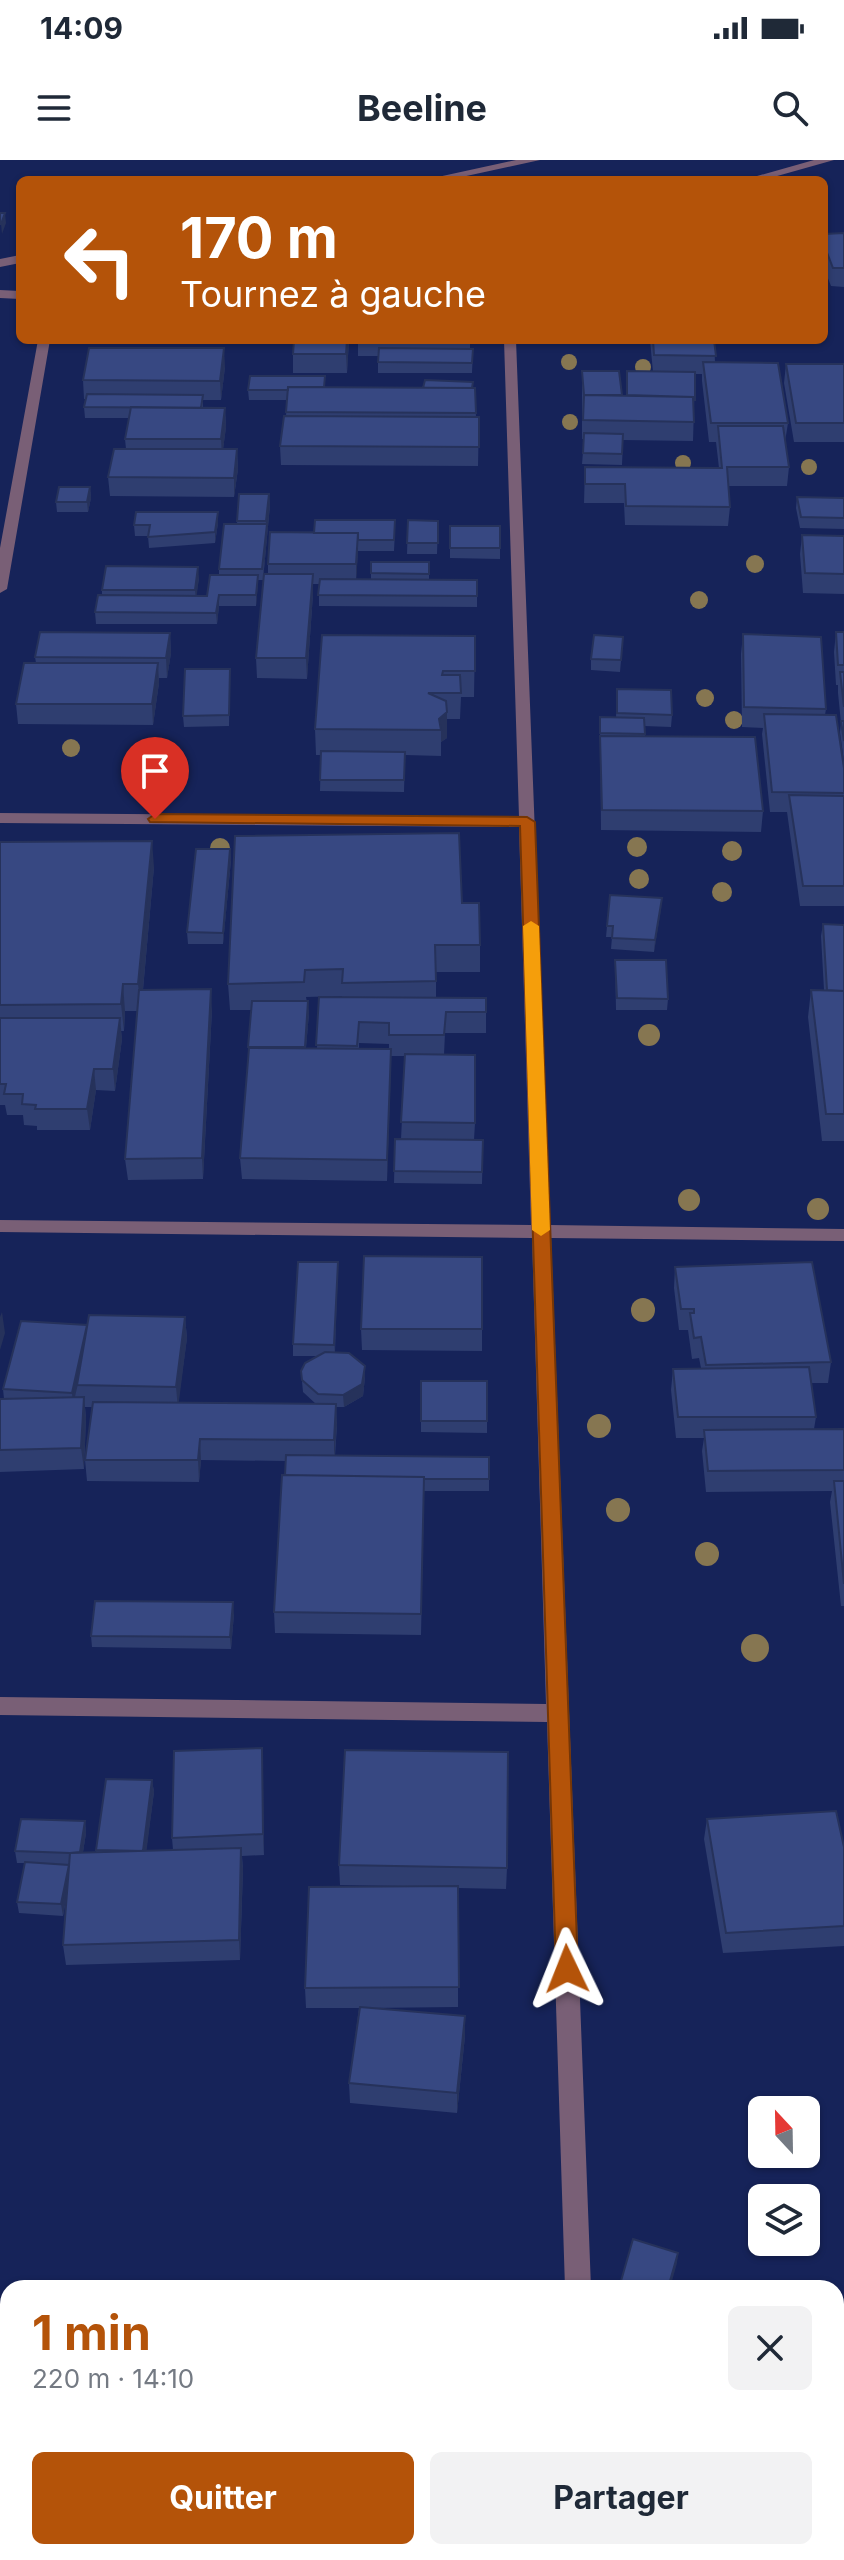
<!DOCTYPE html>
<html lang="fr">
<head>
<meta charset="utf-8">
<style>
  :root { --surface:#fff; --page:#f2f2f3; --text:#1f2937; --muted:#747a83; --accent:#b45309 }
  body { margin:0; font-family:Inter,sans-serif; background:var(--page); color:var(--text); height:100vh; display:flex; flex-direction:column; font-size:30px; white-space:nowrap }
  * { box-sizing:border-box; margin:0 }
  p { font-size:26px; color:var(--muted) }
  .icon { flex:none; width:44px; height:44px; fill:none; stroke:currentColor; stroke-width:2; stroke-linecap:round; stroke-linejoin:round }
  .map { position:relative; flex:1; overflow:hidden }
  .panel { position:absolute; left:0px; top:2120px; width:844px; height:280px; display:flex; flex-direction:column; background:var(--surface); border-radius:24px 24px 0 0; box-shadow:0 2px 6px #0004 }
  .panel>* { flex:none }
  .hud { position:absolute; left:16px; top:16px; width:812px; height:168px; border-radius:12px; box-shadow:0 2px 6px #0004; background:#b45309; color:#fff; overflow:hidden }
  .needle { width:52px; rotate:338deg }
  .fabs { position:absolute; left:748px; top:1936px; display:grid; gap:16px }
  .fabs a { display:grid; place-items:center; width:72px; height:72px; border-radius:12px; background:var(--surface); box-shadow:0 2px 6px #0004; font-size:40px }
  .pin { position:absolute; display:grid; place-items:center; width:68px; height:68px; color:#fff; margin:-82px -34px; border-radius:50% 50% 50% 0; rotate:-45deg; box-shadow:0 0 8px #0007 }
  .pin .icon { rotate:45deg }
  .me { position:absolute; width:88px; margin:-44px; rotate:358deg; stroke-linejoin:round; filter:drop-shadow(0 0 6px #0008) }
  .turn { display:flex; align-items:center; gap:28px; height:168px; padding:0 32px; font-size:36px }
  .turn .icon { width:104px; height:104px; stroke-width:2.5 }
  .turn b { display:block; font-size:56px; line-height:68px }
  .round { display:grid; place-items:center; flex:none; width:84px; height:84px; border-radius:12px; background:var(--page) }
  .headline { display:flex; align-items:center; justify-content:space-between; height:136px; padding:0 32px }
  h1 { font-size:48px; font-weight:700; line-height:60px; color:var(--accent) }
  .action { display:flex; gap:16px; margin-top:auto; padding:16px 32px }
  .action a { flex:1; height:92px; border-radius:12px; background:var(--accent); color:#fff; font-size:32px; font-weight:700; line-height:92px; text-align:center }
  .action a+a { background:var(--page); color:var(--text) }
  .status { display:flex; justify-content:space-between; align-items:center; height:56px; padding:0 40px; background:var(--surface); direction:ltr }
  .status svg { height:22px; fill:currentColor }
  header { display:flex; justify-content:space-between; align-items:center; height:104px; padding:0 32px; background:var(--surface); font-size:36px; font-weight:700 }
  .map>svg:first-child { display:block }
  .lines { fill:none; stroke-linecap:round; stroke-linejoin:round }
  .minor { fill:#795f76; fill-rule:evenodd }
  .tree { fill:#867651 }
  .wall { fill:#2f3e70; fill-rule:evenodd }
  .shaded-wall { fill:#26325b }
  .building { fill:#374882; stroke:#26325b; stroke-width:2 }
  .route { fill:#b45309; stroke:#753606; stroke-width:2 }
  .slow { fill:#f59e0b }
</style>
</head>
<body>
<div class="status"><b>14:09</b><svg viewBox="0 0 49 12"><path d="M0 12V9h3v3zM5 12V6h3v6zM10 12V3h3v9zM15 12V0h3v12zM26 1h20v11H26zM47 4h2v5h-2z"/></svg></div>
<header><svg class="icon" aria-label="menu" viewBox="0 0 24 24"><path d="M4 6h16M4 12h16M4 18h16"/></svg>Beeline<svg class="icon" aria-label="search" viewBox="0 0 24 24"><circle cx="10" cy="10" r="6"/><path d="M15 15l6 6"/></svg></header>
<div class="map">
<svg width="844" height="2400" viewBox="0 0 844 2400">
  <rect width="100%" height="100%" fill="#162359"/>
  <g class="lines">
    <path class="minor" d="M516,0H540L448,20H424Z
      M814,0H834L763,20H743Z
      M20,95V103L0,107V99Z
      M0,130L20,131V139L0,138Z
      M38,180H50L7,429L0,433V388Z
      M504,180H516L550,1065L844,1069V1081L551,1078L591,2128H565L547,1562L0,1555V1537L546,1544L532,1078L0,1072V1060L531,1065L519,667L0,663V653L519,657Z
      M0,2203H8V2229H0Z
      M573,2392H601V2400H573Z"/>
  </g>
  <g class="tree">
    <circle cx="569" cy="202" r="8"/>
    <circle cx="643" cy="207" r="8"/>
    <circle cx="570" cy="262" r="8"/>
    <circle cx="683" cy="303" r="8"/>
    <circle cx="809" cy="307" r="8"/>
    <circle cx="755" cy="404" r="9"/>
    <circle cx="699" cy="440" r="9"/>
    <circle cx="705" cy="538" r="9"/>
    <circle cx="734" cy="560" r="9"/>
    <circle cx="71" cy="588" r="9"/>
    <circle cx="637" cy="687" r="10"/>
    <circle cx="220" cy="688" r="10"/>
    <circle cx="732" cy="691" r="10"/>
    <circle cx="639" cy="719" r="10"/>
    <circle cx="722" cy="732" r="10"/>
    <circle cx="649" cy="875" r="11"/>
    <circle cx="689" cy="1040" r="11"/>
    <circle cx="818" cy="1049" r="11"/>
    <circle cx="643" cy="1150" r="12"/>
    <circle cx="599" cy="1266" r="12"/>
    <circle cx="618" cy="1350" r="12"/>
    <circle cx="707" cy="1394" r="12"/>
    <circle cx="755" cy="1488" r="14"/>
  </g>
  <path class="wall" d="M844,73V127L831,126L824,108V74Z
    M349,180L347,213H293V194Z
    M358,180H470V189H473L472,213H378V196H358Z
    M650,180H714L715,202L788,263L785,282L789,307L787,326H728L730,347L728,366L625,365L624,343H584L585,307L719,308L716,282H709L702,221V214H695L693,281L623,280L622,305L582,304L584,279H582V211L622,235H627V211L653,212Z
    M786,204H844V282H794L784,223Z
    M225,207L221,240H203V248H225L226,267L223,289H237L238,309L234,337L110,336L108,317L126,289L125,279L129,258H85L84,247L86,239H84L83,220Z
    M326,227L475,228L476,257H479L478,306L281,305L280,286L286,256L287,240H249L248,230Z
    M90,327L91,338L88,352H57L56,342Z
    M239,334H269L270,345L263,420H258L256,446H219L217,464H96L95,452L102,435V430L199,418L196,436H207L219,415V409L237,364Z
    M797,337L844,338V369L800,368L796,348Z
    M408,360L438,361L437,394H407Z
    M218,363L215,383L149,388L148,376H135L134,365Z
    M450,366H500V399L450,398Z
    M395,371L394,391H358L356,419H371V402H429V419L477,420V447L319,446V424H313V434L307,519L257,518L256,498L268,414V404L270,372Z
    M802,375L844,376V434L803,433L800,394Z
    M836,472H844V602L840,572L841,563L838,533V525H836L834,492Z
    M170,473L171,493L167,518H159V523L153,565L18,564L16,544L36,503L35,497Z
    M743,474L826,549L825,555L844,608V746H800L787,652H770L762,574L763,568L742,567L741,494Z
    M475,476L474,537H461L460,559H447V578L441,582V596L405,595L404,632L320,631L321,595H316L315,569Z
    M623,477L620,512L591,510V499Z
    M230,509L229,566L184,567L183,556Z
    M617,529L672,555L671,567L644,566L645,576L763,651L761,672L601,670L600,557H616Z
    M0,682L154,707L143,830L212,850L203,1019L128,1020L125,999L138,851H125L124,871H121L122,879L115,931L96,930L90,970H37V966L24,965L23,955H7L5,945H0Z
    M230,689L231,700L223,784H188L187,772Z
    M662,738L654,792L611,789L612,777H606L607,766Z
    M462,743L480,785V812H436V838H486V873H445L444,895L475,963L474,980H483L482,1024L394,1023L395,979H401L405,896H391L387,1021L242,1019L240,998L249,899L248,887L251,850H230L228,824ZM342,836V837H319L317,888H306L309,853L306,837ZM359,883L389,884V889H359Z
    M823,764L844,765V981H822L808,857L811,830H824L821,776Z
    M615,800L668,839L667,850H616Z
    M338,1102L335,1192L365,1206V1217L363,1236L344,1247H336L337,1265L335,1296L489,1297V1331H424L421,1475L275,1473L274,1452L286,1301L201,1300L199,1322L87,1321L85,1300L93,1247H85L86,1258L84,1309L0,1312V1239H4L3,1229L87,1165L185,1157L187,1178L178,1243L316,1244L303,1232L301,1211L316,1196H293V1184Z
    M675,1107L831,1202L828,1223H811L816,1257L814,1269H844V1446H841L830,1342L832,1331L706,1332L702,1291L704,1278H676L671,1230L673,1209L701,1208L699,1198L692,1199L688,1170H679L674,1128Z
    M361,1169H482V1191L362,1190Z
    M421,1221H487V1273L421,1272Z
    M234,1454L231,1489L92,1487L91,1476Z
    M262,1588L264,1695L242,1696L243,1709L240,1800L66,1805L63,1785L67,1736L63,1756L19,1753L17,1742L25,1703H17L15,1691L85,1661L86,1673L83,1692H96L106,1619L152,1620L154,1632L146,1691L173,1690L172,1678Z
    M707,1659L844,1687V1786L723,1793L704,1679Z
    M339,1705L507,1708L506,1729L458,1728V1847L368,1848L465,1856V1876L457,1953L350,1943L349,1923L359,1848H306L305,1828L402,1726L340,1725Z"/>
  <path class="shaded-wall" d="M5,53L6,63L2,74L1,64Z
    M347,180H349L347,213L346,194Z
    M224,188L225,207L221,240L220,221Z
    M225,248L226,267L222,298L221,279Z
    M237,289L238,309L234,337V318Z
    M90,327L91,338L88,352L87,342Z
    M269,334L270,345L263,420L266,361Z
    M218,352V363L215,383V372Z
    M358,373V392L356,424V404Z
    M198,407L199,418L196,441L195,430Z
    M313,414V434L307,519L306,498Z
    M258,415V426L256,446V435Z
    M219,435V446L217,464L216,453Z
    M170,473L171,493L167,518L166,498Z
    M158,503L159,523L153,565L152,544Z
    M447,552V578L441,582V570L439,559Z
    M152,681L154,707L141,851L138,824Z
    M230,689L231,700L223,784V773Z
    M662,738L661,750L654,792L655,780Z
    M123,824L125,851L124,871L121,844Z
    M211,829L212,850L203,1019L202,998Z
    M308,841L309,853L305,899V887Z
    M120,858L122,879L115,931L113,909Z
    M391,889V910L387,1021V1000Z
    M94,909L96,930L90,970L87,949Z
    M338,1102V1114L334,1197V1185Z
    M2,1152L5,1173L0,1190V1157Z
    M185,1157L187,1178L178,1249L176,1227Z
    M88,1165L89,1177L73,1245L72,1233Z
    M365,1206V1217L363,1236L344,1247L343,1235Z
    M84,1237L86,1258L84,1309L81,1288Z
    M336,1244L337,1265L334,1301V1280Z
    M200,1279L201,1300L199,1322L198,1300Z
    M233,1442L234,1454L231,1489L230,1477Z
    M262,1588L263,1608L264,1695L263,1674Z
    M152,1620L154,1632L145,1703L143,1692Z
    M85,1661L86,1673L81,1705L79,1694Z
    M241,1688L243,1709L240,1800L239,1780Z
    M69,1705L70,1716L63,1756L61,1744Z
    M465,1856V1876L457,1953V1933Z
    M678,2093L677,2103L670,2128H668Z
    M27,2392H34L33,2400H26Z"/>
  <path class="building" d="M0,53H5L1,64H0Z
    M844,73V108H833L824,85V74Z
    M294,180H347L346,194H293Z
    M653,180H714L716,196L654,195Z
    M89,188H224L220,221L83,220Z
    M379,188L473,189L472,203L378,202Z
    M703,202L778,203L788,263H711Z
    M786,204H844V263H796Z
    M582,211H619L622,235H584Z
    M627,211L695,212V240H694L693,237L627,235Z
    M250,216H325L324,227H288V230H248Z
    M425,220L473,222L472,228H423Z
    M288,227L475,228L476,253L286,252Z
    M87,234L203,235L201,248L84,247Z
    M584,235L693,237L694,262L583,260Z
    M131,247L225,248L221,279H125Z
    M284,256L479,257V287L280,286Z
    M718,266H783L789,307H727L730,347L626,346L625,324H585V307L722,308Z
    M584,273L623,274L622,294L583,293Z
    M114,289H237L234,318L108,317Z
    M59,327H90L87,342H56Z
    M239,334H269L266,361H237Z
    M797,337L844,338V358L801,357Z
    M136,352H218L215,372L148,377L150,365H134Z
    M315,360H395L394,380H358V373H314Z
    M408,360L438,361V383H407Z
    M224,364H267L262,409H219Z
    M450,366H500V388H450Z
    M270,372L358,373L356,404H268Z
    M802,375L844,376V414L805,413Z
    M371,402H429V414L371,413Z
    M106,406L198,407L195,430H102Z
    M264,414H313L306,498H256Z
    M210,415H258L256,435H219L216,453L95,452L98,435L207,436Z
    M320,419L477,420V436L318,435Z
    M40,472L170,473L166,498L35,497Z
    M836,472H844V505H838Z
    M743,474L821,477L826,549L744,547Z
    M322,475L475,476V511H443L442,515H460L461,533H428L446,541L447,552L439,559L441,570L315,569Z
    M594,475L623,477L621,500L591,499Z
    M24,503H158L152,544H16Z
    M185,509H230L229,555L183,556Z
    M840,512H844V547Z
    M617,529L671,530L672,555L617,553Z
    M764,554L836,555L844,608V633L772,632Z
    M600,557L644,558L645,574L600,573Z
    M841,561H844V581Z
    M600,576L755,577L763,651L602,650Z
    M321,591L405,592L404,620H320Z
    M789,635L844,636V726H803Z
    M459,673L462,743H479L480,785H435L436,821L342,823L343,809L305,810L304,822L228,824L235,676Z
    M152,681L138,824H123L121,844L0,845V682Z
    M196,689H230L223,773L187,772Z
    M610,735L662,738L655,780L612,778L613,766H607Z
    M823,764L844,765V831L827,830Z
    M615,800H666L668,839L617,838Z
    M211,829L202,998L125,999L139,830Z
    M811,830L844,831V954H826Z
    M319,837L486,838V852H446L444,875H389V863L359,862L357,886L316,885Z
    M252,841H308L305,887H248Z
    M0,858H120L113,909H94L87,949H35L36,945L22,944L23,934H4L6,924H0Z
    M249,888L391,889L387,1000L240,998Z
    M405,894L475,895V963L401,962Z
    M395,979L483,980L482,1012L394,1011Z
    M364,1096L482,1097V1169H361Z
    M298,1102H338L334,1185L293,1184Z
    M812,1102L831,1202L706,1205L701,1177L694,1178L690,1153H694V1149H681L675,1107Z
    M89,1155L185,1157L176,1227L77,1225Z
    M21,1161L87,1165L72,1233L3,1229Z
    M325,1192L349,1193L365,1206L362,1224L343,1235L318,1234L302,1220L301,1211L305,1203Z
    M809,1207L816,1257H678L673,1209Z
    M421,1221H487V1261H421Z
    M84,1237L81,1288L0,1290V1239Z
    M93,1242L336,1244L334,1280L200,1279L198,1300H85Z
    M844,1269V1310L708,1311L704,1270Z
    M286,1295L489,1297V1319H424V1317L285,1315Z
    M282,1315L424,1317L421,1454L274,1452Z
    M834,1321H844V1424Z
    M95,1441L233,1442L230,1477L91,1476Z
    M262,1588L263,1674L172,1678L174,1591Z
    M345,1590L508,1592L507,1708L339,1705Z
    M106,1619L152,1620L143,1691L96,1690Z
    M836,1651L844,1687V1766L726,1773L707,1659Z
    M21,1659L85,1661L80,1692L70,1693L15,1691Z
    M241,1688L239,1780L63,1785L70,1693Z
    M25,1702L69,1705L61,1744L17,1742Z
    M458,1726L459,1827L305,1828L309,1727Z
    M360,1847L465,1856L457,1933L349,1923Z
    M633,2079L678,2093L668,2128H619Z
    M0,2270L8,2271V2392H27L26,2400H0Z"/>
  <path class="route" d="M155,654L527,657L535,662L578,1809L575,1815L567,1818L559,1815L556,1809L520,666L150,662L148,659Z"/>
  <path class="slow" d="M531,761L539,766L550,1070L541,1076L532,1070L523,766Z"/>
</svg>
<div class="fabs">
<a><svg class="needle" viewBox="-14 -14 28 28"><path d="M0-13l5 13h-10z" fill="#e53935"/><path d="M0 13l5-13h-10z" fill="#747a83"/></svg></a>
<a><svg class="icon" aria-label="layers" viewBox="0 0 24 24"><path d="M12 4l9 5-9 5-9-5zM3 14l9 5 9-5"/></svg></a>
</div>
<div class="pin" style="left:155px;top:659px;background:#d93025"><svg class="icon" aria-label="arrive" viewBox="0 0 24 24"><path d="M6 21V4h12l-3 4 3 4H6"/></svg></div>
<svg class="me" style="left:567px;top:1809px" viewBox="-20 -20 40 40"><path d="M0-17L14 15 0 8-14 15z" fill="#b45309" stroke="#fff" stroke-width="4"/></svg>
<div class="hud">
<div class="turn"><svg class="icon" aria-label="left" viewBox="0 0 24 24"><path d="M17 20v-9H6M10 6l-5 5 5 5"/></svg><div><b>170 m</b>Tournez à gauche</div></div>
</div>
<section class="panel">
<div class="headline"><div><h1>1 min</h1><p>220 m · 14:10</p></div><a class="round"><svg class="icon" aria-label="close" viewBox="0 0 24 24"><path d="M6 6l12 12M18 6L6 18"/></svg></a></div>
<div class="action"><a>Quitter</a><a>Partager</a></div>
</section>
</div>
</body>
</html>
